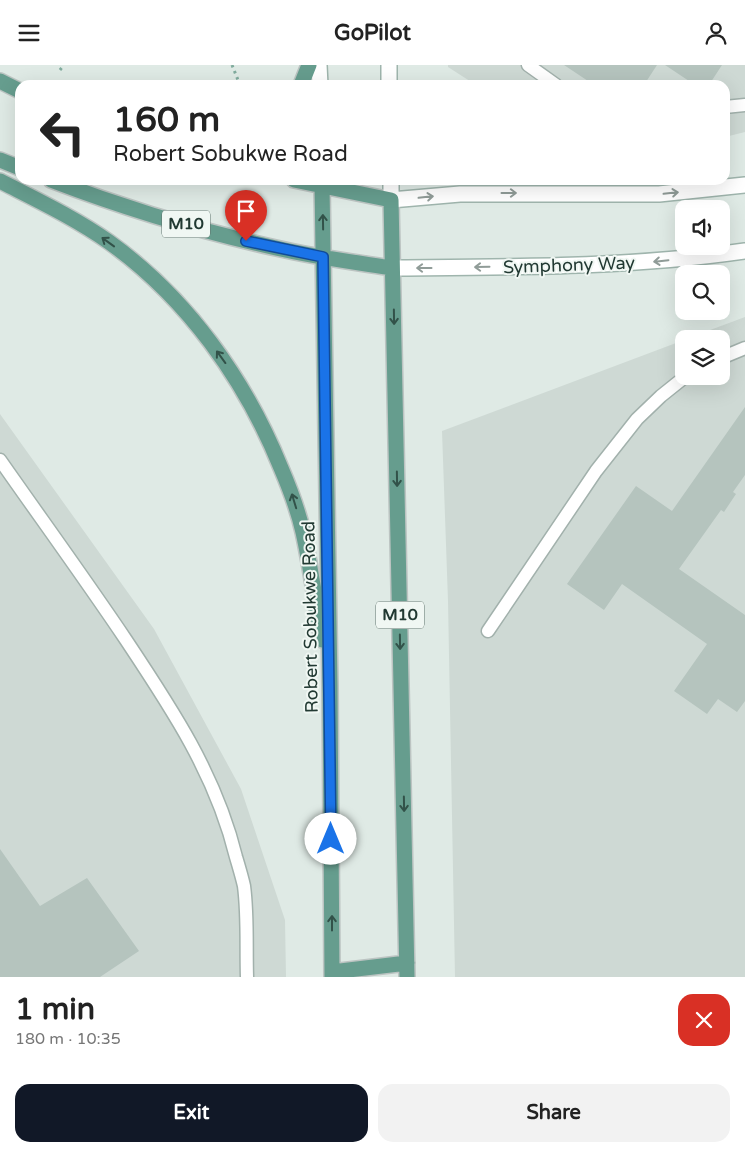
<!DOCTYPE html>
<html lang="en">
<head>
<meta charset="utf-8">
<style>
  :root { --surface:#fff; --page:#f2f2f2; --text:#222; --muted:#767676; --accent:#111827 }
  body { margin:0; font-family:"Varela Round",sans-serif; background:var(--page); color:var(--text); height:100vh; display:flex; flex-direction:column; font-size:19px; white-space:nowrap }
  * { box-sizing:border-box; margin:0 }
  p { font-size:16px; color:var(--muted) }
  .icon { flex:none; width:28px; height:28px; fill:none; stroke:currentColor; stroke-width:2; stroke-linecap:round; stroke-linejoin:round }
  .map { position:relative; height:912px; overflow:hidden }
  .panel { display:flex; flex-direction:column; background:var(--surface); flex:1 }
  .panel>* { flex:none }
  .banner { position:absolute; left:15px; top:15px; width:715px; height:105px; border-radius:15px; box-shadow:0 5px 20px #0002; background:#fff; color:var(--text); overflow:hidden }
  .tools { position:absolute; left:675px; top:135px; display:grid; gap:10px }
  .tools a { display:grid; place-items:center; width:55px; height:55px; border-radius:10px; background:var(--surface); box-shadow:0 5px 20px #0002; font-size:25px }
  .pin { position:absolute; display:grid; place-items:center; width:42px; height:42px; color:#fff; margin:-51px -21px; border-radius:50% 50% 50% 0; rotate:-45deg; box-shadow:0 0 5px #0007 }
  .pin .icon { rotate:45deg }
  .me { position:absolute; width:55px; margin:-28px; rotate:0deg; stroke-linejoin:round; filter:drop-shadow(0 0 4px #0008) }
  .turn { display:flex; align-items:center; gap:18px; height:105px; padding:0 15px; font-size:22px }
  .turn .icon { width:65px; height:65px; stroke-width:2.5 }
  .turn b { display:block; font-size:35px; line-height:42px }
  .round { display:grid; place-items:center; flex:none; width:52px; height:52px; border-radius:15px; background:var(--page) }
  .summary { display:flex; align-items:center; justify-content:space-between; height:85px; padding:0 15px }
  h1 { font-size:30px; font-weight:800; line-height:38px }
  .cta { display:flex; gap:10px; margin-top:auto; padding:10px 15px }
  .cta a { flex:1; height:58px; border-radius:15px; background:var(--accent); color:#fff; font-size:20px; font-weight:800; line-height:58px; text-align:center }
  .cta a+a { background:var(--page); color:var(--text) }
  header { display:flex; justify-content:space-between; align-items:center; height:65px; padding:0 15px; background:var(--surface); font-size:22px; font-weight:800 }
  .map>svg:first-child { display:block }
  .built { fill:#ced9d4 }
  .building { fill:#b5c4be }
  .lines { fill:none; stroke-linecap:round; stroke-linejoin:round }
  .lane-casing { stroke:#a2b1ac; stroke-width:15 }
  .secondary-casing { stroke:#9fb5ad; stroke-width:18 }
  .primary-casing { stroke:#bcc4c2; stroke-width:18 }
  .path { stroke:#81ac9e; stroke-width:3; stroke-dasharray:2.5 4; stroke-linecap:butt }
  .lane { stroke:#fff; stroke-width:12 }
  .secondary { stroke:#fff; stroke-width:15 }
  .primary { stroke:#669d8e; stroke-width:15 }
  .oneway { stroke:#909c98 }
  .oneway2 { stroke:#325249 }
  .route-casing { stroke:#114b97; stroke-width:12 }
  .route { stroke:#1a73e8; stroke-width:9 }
  .labels { text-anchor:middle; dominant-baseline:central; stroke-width:4; stroke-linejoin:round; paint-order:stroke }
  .shield { fill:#f0f7f3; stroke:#5f726c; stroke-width:1 }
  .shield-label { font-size:16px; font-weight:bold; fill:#213932 }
  .street-label { font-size:18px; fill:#213932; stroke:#f0f7f3 }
</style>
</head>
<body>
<header><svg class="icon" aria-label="menu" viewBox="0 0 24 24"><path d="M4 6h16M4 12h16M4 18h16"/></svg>GoPilot<svg class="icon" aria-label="person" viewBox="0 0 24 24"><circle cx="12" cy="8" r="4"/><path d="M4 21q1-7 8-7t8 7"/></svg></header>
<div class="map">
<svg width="745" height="912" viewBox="0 0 745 912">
  <rect width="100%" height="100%" fill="#dfeae5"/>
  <path class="built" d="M448,0H745V67L725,72V20H476L448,2Z
    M745,252V912H455L448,536L442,366L684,275V311H721V274H686Z
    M0,349L154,564L241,724L285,855L286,912H0Z"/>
  <path class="building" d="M564,0H657L644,20H594Z
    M665,0H722L709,20H695Z
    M745,342V410L733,427L736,429L724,447L721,445L679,504L745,550V636L737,647L718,634L707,649L674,626L707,579L622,519L604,545L567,519L636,421L672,446Z
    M0,784L40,841L87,813L139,886L100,912H0Z"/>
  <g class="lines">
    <g class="lane-casing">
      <path id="lane" d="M528,0L556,20
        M725,42L745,40
        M721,293L745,283
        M0,395C42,455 85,514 126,575C172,644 216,710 236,792C239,802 242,812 244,821C248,851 246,882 247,912
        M488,566L596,406L637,354L661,331L686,311"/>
    </g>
    <g class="secondary-casing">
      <path id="secondary" d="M319,0L320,20
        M389,0V20
        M391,115V135L460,129H659L745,120
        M392,203C510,202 628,203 745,186"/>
    </g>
    <g class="primary-casing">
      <path id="primary" d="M0,16L20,26
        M301,20L309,0
        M0,95L20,103
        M51,115C124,143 200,166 276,183C314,192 353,197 392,203
        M294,115L391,135L407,912
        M0,116C37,135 75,153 109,177C187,233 245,314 281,403C290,424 298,445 303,467C311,503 316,540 322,575
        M322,121L330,621L332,912
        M332,907L407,898"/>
    </g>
    <path class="path" d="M232,0L240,20
      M60,5L64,0"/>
    <use href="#lane" class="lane"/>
    <use href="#secondary" class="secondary"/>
    <use href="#primary" class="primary"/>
  </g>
  <defs><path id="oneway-shaft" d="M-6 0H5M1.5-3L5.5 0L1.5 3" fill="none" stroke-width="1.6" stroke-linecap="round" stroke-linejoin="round" transform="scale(1.25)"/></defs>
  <g class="oneway">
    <use href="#oneway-shaft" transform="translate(509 128)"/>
    <use href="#oneway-shaft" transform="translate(671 128) rotate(-6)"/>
    <use href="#oneway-shaft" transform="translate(426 132) rotate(-6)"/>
    <use href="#oneway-shaft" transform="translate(661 196) rotate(174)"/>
    <use href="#oneway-shaft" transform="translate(482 202) rotate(179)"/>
    <use href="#oneway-shaft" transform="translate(424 203) rotate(180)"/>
  </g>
  <g class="oneway2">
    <use href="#oneway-shaft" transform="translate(323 157) rotate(-91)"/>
    <use href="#oneway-shaft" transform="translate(108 177) rotate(-144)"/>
    <use href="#oneway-shaft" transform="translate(394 252) rotate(89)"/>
    <use href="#oneway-shaft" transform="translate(221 292) rotate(-126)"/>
    <use href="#oneway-shaft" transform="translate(397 414) rotate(89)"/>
    <use href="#oneway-shaft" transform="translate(294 436) rotate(-107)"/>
    <use href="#oneway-shaft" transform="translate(400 577) rotate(89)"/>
    <use href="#oneway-shaft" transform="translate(404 739) rotate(89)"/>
    <use href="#oneway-shaft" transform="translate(332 858) rotate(-90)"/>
  </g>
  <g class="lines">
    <g class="route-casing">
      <path id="route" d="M246,176L323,192L331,774"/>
    </g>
    <use href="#route" class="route"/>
  </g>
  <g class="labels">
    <g class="shield">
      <rect x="162" y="145.5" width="48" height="27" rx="4"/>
      <rect x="376" y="536.5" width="48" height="27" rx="4"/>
    </g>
    <g class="shield-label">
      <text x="186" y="159">M10</text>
      <text x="400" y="550">M10</text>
    </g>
    <g class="street-label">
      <text transform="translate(569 200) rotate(-2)">Symphony Way</text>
      <text transform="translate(310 552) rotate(-91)">Robert Sobukwe Road</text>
    </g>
  </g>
</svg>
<div class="tools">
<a><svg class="icon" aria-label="sound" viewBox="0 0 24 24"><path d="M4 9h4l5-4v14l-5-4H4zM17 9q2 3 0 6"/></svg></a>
<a><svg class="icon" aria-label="search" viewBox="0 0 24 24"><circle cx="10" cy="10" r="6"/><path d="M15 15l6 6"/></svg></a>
<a><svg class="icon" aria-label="layers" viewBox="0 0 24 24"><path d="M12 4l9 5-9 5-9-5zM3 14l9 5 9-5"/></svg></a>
</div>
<div class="pin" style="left:246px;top:176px;background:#d93025"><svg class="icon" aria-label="arrive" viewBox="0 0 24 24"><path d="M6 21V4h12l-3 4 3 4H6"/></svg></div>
<svg class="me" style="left:331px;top:774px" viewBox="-20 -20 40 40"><circle r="19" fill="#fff"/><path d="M0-13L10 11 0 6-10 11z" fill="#1a73e8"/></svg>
<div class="banner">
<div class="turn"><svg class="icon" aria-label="left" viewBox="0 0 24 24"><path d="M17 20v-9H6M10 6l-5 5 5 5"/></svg><div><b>160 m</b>Robert Sobukwe Road</div></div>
</div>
</div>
<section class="panel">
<div class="summary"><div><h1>1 min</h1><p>180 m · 10:35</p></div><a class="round" style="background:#d93025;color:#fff"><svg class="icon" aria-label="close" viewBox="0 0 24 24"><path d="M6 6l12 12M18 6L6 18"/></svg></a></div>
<div class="cta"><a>Exit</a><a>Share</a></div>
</section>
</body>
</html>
